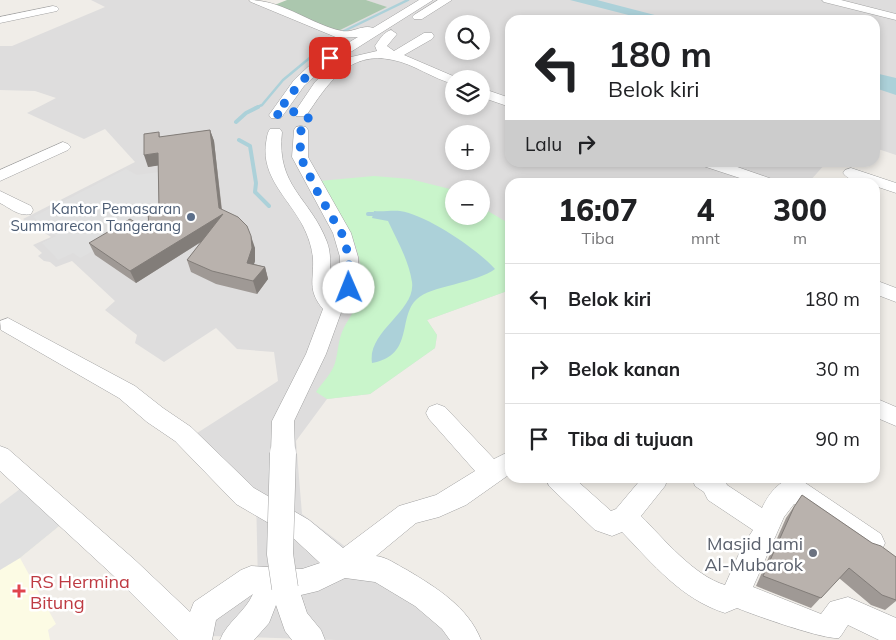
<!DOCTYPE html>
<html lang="id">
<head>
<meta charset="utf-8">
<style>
  :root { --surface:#fff; --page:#f2f2f2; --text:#202124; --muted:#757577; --line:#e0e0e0 }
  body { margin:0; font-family:Mulish,sans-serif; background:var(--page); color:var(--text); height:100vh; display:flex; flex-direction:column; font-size:19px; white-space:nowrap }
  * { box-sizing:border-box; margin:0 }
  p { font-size:16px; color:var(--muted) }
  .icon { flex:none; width:28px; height:28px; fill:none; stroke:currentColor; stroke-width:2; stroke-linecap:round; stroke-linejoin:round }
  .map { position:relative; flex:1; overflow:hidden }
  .drawer { position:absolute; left:505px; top:178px; width:375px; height:305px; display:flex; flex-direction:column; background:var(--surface); border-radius:15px; box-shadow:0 2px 8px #0003 }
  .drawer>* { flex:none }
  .top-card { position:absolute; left:505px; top:15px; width:375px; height:152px; border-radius:15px; box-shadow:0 2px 8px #0003; background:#fff; color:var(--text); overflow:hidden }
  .fabs { position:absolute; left:445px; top:15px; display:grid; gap:10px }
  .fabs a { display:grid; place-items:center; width:45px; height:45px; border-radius:50%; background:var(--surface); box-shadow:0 2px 8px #0003; font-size:25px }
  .pin { position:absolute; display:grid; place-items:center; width:42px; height:42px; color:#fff; margin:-21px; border-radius:10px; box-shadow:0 2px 8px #0006 }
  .me { position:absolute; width:55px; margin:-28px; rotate:359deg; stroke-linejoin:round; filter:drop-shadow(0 0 4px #0008) }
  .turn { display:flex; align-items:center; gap:18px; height:105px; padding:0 20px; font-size:22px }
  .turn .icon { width:65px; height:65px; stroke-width:2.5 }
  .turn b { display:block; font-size:35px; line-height:42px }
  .then { display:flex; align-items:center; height:48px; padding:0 20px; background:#0003; gap:10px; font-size:19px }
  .eta { display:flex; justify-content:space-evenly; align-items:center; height:85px; text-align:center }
  .eta b { font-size:30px; font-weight:800; line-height:35px }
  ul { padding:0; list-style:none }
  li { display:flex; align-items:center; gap:15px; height:70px; padding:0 20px; border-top:1px solid var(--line) }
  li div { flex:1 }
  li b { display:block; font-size:19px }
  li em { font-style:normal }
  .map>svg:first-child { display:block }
  .residential { fill:#dedddd; fill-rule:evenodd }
  .education { fill:#fcfbe4 }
  .cemetery { fill:#abc7ae }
  .park { fill:#c9f5cb }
  .parking { fill:#e0e0e0 }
  .water { fill:#acd1d9 }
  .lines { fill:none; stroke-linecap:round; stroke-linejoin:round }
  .stream-far1 { stroke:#acd1d9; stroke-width:2.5 }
  .stream { stroke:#acd1d9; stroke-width:4 }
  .minor-casing { stroke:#a1a1a1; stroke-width:1 }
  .minor { fill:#fff; fill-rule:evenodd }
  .minor-bridge-casing { stroke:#a1a1a1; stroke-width:27; stroke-linecap:butt }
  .minor-bridge { stroke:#fff; stroke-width:26 }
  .wall { fill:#9f9995 }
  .shaded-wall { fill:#827d79 }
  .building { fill:#b9b2ad; stroke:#827d79 }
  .route { stroke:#1a73e8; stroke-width:9; stroke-dasharray:0 16.2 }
  .service-dot { fill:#5c6f8a; stroke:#fff; stroke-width:2 }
  .worship-dot { fill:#6b7280; stroke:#fff; stroke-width:2 }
  .health-dot { fill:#e0444e; stroke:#fff; stroke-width:2 }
  .labels { text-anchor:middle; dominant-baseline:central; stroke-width:5; stroke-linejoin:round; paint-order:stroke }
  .service-label { font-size:15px; fill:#4e5e75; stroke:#fff; text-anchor:end }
  .near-worship-label { font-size:18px; fill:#5b616d; stroke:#fff; text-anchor:end }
  .near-health-label { font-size:18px; fill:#be3a42; stroke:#fff; text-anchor:start }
</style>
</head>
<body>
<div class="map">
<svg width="896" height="640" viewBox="0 0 896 640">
  <rect width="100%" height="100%" fill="#f0ede8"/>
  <path class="residential" d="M91,0H247L329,34L386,7L366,0H896V155L875,148V20H510V162L826,163L809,182H779L769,180L766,182H510V290L427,320L437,335L435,348L370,394L327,399L296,441L302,514L457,631L456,640H336L212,636L214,616L258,584L256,495L194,435L278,381L274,352L237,349L216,328L164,362L135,343L137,335L105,310L115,301L72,261L56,267L50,262L44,261L38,256L42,253L33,245L51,237L23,219L135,162L105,129L84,139L27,113L56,98L35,91L0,90V46H12L105,7ZM454,24H481V51H454ZM454,79H481V106H454ZM454,134H481V161H454ZM454,189H481V216H454Z"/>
  <path class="education" d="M0,504L63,523L20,558L56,624L48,630L50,640H0Z"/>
  <path class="cemetery" d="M287,0H366L387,7L338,31L272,6Z"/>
  <path class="park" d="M374,176L410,179L454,190V216H481V207L510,224V290L427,320L437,335L435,348L370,394L327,399L316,392C322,383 332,373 335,363C338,353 338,342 342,332C347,319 358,309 360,294C368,252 341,214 319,181Z"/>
  <path class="parking" d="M126,169L137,175L161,172L162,213L80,258L73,253L58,260L42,243L56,236L33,217Z
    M24,486L63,523L20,558L0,570V504Z"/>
  <path class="water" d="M570,0H597L674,20H648Z
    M875,73L896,78V95L875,88Z
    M374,211C383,212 392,210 400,211C427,215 477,249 495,269C477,283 430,286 417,299C397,317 415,355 372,363C367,331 416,311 412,282C409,261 397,240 388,221L372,218Z"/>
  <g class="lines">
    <path class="stream-far1" d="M342,32L408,0
      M255,108L262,105L283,80L335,37"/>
    <path class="stream" d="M236,122L246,113L258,107
      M239,140L250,146L256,183L255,192L269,206
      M368,214H373"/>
    <g class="minor-casing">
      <path id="minor" d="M249,0C283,0 310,24 342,31C353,33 363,24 373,28L419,0H433L319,72L304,86L281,118H271L269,115L294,80L309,66L358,37L338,38L251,2Z
        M438,0H452L422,19H414L412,17L414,15Z
        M822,0H841L896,14V20L824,2Z
        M53,6L57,7L59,9L57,11L0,23V17Z
        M391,30L397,34L387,46L394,51L424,33H432L434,36L432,39L404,55L460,79H454V84C433,79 414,64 393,60C348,50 327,85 306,116H296L294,113L315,82L338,60L377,51L375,46C379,40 384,32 391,30Z
        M481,88L510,98V107L481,97Z
        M301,126L306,127L308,130V157L351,233L358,257L359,288L342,310L326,354L294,421L295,453L291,460L283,463L275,460L271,453L272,421L306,354L323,309C307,290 314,280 313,259C312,247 308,236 303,226C289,199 261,177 266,143C267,138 267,133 270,129H280L282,132C276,187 310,197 327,242C334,260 326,279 333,295L339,287L340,257L333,233L292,157L294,130L296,127Z
        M63,142L68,144L71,147L68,150L0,181V170Z
        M699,162H723L772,179L774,182H752L700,165Z
        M851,168L896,183V193L875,186V182C865,182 849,182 843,173L845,170Z
        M0,191L31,206L33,210L31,214C19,217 10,208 0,203Z
        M875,280L896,288V302L875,294Z
        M8,318L135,386L163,408L191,427L254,488L309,520L343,548L399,506L436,495L475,471L429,419L426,413L429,407L437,404L445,407L494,459L510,451V474L466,505L439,517L416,523L376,556C387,557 397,565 407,570C437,588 468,607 481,640H450L442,629L415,606L375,582L345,578L318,591L301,595L307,613L321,630L325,640H292L285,631L276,605L269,623L254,640H220C227,622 245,612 253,594L216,620L212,640H178L116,578L0,471V446L8,449L135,560L190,612L194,602L241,570L251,566L302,569L320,563L291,536L236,504L175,441L147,422L119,398L1,330L0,321Z
        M875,398L896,407V426L875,417Z
        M546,478H574L611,511L616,509L642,478H668L665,486L641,516C663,538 694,576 725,585L742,547L753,530L708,500L704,492L695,486L692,478H724L727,485L762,508C769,493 783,474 801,480L881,534L885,543L881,552L872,555L863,552L794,504L784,517L753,587L821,614L830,602L848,597L896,618V640H879L848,625C845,629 842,635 839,638C824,640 754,615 737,608L725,613C681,599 653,564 622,532L612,536L595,530L549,486Z"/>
    </g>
    <use href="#minor" class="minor"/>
    <g class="minor-bridge-casing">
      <path id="minor-bridge" d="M283,453L280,554L285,588"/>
    </g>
    <use href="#minor-bridge" class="minor-bridge"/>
  </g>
  <path class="wall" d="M210,130L214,141L222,210L255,248V261L254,264L265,267L268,279L257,294L216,284L191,272L187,260L201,242L136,283L95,255L89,243L149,231L159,209L158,165L148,167L159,132L160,137Z
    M802,495L872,543L896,557V601L885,610L871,605L839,578L811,608L756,586L786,518Z"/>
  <path class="shaded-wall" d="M210,130L214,141L222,214L226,226L136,283L130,271L219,208Z
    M158,153L162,165L148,167L144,155Z
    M251,236L255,248V261L250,275L247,263Z
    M265,267L268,279L257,294L253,281Z"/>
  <path class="building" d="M210,130L219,208L238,217L247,226L251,236L252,248L247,263L265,267L253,281L212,271L187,260L223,214L130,271L89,243L130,219L149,231L148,211L159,209L158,153L144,155V134L159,132V137Z
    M802,495L872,543L881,546L896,557V600L882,595L849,568L821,598L763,576L794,507Z"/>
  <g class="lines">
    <path class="route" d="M330,58C306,73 292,92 276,115C287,111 301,109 309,119L307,125L301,130L300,156L318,193L342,234L349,257V288"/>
  </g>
  <circle class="service-dot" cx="191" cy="217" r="5"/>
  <circle class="worship-dot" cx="813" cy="553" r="5"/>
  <path class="health-dot" d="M16.5 583.5h5v5h5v5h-5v5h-5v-5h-5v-5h5z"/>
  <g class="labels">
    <g class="service-label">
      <text x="181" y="208">Kantor Pemasaran<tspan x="181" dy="17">Summarecon Tangerang</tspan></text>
    </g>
    <g class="near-worship-label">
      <text x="803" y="543">Masjid Jami<tspan x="803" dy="21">Al-Mubarok</tspan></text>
    </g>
    <g class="near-health-label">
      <text x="30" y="581">RS Hermina<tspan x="30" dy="21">Bitung</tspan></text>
    </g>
  </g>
</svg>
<div class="fabs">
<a><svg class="icon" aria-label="search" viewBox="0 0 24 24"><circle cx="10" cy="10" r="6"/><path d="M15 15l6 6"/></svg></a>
<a><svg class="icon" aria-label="layers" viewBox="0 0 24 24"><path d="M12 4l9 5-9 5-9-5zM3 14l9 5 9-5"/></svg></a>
<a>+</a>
<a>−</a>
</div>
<div class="pin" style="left:330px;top:58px;background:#d93025"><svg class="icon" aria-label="arrive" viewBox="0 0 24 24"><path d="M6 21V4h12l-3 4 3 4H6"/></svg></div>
<svg class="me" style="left:349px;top:288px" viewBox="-20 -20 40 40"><circle r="19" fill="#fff"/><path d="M0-13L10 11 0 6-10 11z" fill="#1a73e8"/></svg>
<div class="top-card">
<div class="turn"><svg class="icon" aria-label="left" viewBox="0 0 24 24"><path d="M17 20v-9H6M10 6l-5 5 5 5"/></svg><div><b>180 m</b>Belok kiri</div></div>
<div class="then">Lalu<svg class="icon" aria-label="right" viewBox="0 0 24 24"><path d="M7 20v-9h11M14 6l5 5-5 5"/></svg></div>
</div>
<section class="drawer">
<div class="eta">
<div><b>16:07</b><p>Tiba</p></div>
<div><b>4</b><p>mnt</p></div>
<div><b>300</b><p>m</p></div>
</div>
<ul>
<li><svg class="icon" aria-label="left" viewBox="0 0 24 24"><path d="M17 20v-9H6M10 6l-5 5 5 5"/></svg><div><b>Belok kiri</b></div><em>180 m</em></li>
<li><svg class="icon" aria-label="right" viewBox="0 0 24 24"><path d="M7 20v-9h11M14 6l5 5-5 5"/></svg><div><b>Belok kanan</b></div><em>30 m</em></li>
<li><svg class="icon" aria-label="arrive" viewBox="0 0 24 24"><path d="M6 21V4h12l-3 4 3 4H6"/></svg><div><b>Tiba di tujuan</b></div><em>90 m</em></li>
</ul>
</section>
</div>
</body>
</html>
